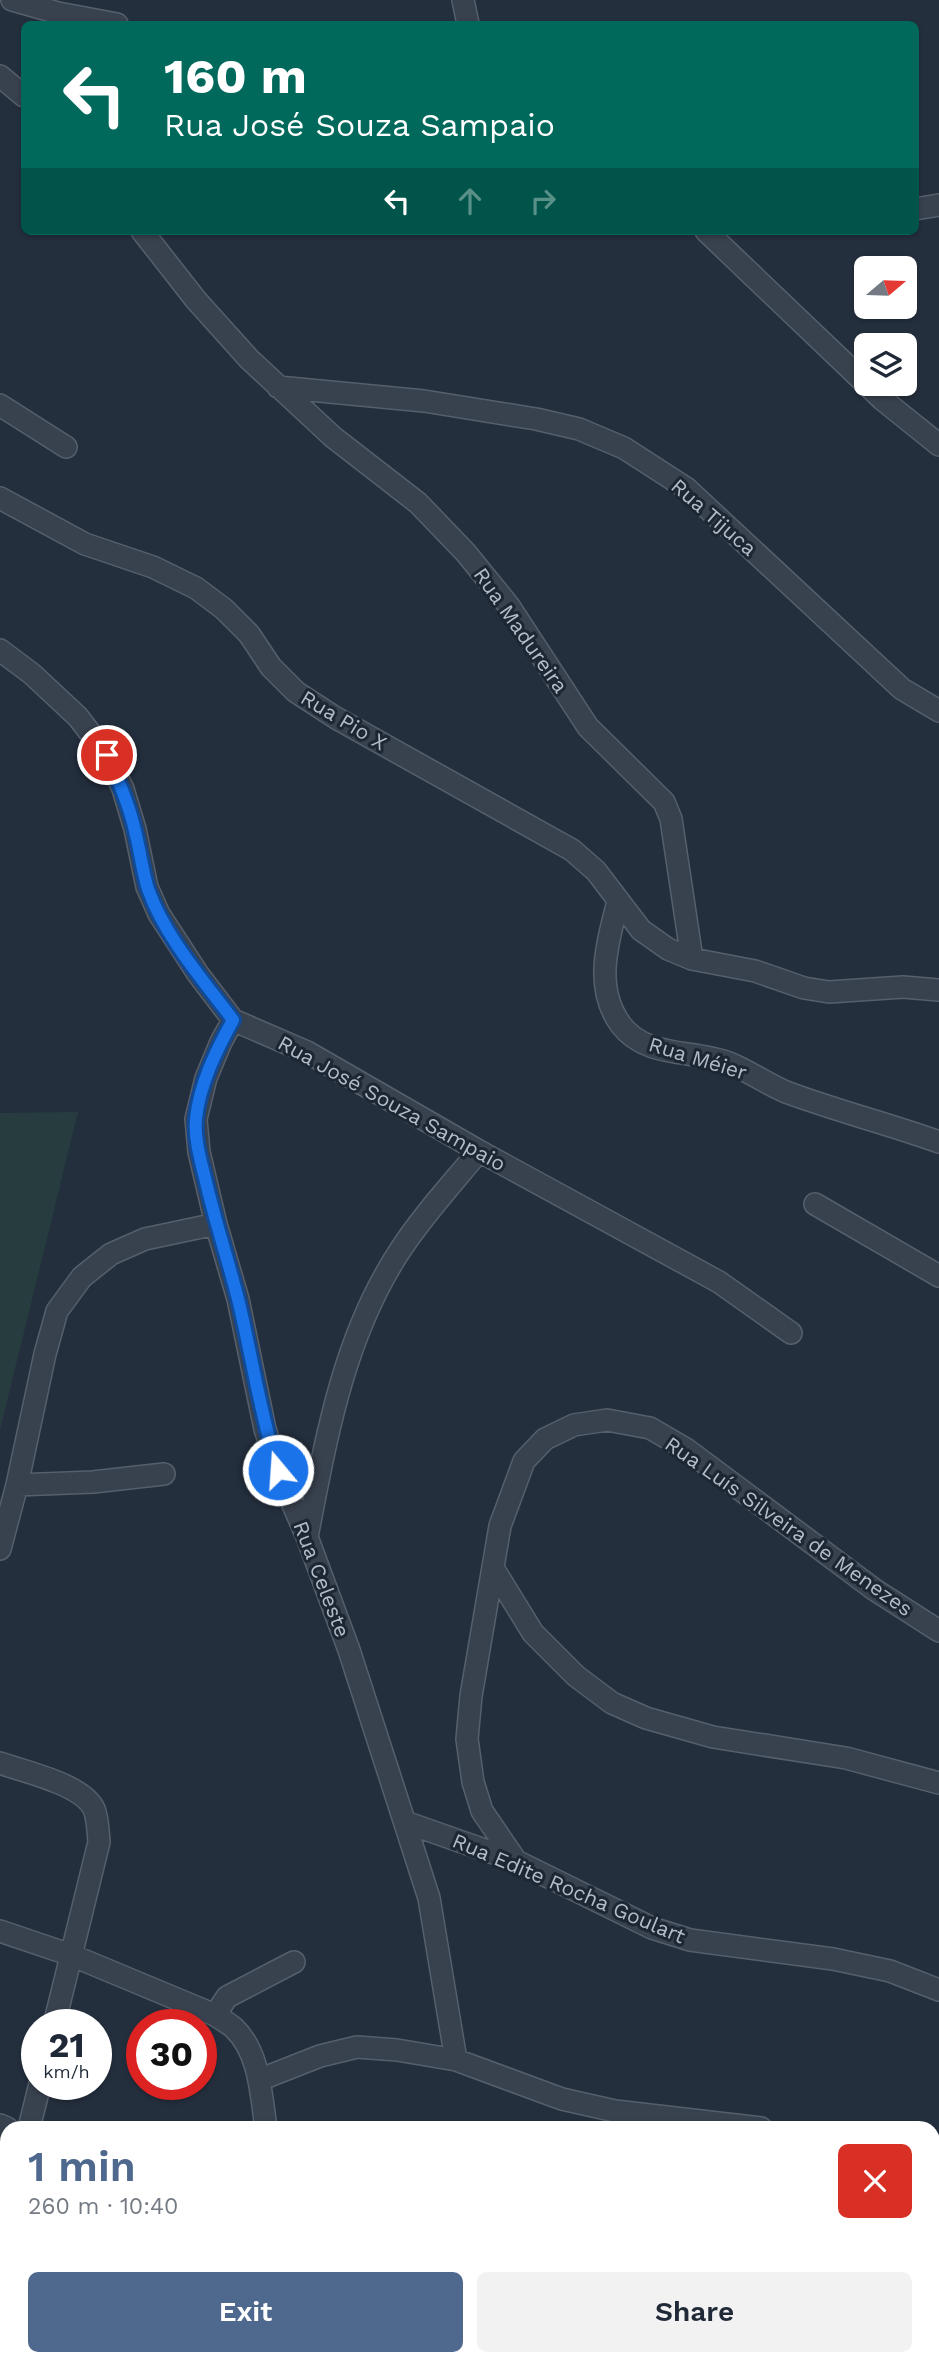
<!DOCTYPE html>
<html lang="en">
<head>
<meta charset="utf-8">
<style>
  :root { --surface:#fff; --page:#f2f2f3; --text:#1f2937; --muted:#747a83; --accent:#4f688e }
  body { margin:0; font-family:"Work Sans",sans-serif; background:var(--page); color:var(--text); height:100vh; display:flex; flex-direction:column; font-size:26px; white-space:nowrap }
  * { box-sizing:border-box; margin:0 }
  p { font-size:23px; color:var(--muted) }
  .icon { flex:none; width:38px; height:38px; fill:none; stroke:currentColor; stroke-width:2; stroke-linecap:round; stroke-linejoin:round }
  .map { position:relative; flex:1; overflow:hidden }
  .sheet { position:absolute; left:0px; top:2121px; width:940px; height:245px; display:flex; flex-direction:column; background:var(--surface); border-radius:21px 21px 0 0; box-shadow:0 2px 5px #0004 }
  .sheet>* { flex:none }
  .guide { position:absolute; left:21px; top:21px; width:898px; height:214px; border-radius:10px; box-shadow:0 2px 5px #0004; background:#00695c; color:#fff; overflow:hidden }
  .needle { width:46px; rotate:71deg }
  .fabs { position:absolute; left:854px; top:256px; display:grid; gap:14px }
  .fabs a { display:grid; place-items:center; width:63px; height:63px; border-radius:10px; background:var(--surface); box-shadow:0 2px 5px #0004; font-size:35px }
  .speed { position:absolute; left:21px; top:2009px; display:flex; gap:14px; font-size:35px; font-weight:700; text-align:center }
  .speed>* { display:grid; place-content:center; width:91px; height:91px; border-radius:50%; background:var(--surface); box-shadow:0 2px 5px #0004; line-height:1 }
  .speed small { font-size:18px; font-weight:400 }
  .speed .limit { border:10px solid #d22; background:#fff; color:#111 }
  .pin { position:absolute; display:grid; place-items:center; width:60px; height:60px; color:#fff; margin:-30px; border:4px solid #fff; border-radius:50%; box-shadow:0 2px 7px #0007 }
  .me { position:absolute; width:77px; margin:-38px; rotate:342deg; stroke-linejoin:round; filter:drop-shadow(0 0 5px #0008) }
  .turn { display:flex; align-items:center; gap:24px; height:147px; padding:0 28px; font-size:32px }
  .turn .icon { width:91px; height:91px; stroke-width:2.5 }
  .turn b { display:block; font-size:49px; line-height:60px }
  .lanes { display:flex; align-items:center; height:66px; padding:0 28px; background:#0003; justify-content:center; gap:35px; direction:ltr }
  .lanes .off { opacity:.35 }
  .round { display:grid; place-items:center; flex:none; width:74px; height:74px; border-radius:10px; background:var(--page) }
  .head { display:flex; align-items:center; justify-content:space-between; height:119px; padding:0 28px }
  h1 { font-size:42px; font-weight:600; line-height:52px; color:var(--accent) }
  .primary-button { display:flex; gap:14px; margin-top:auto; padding:14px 28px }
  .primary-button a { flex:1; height:80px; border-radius:10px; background:var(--accent); color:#fff; font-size:28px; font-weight:600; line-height:80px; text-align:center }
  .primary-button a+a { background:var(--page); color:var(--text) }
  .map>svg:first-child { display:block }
  .green { fill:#263c3f }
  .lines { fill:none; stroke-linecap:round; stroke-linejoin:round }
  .minor-casing { stroke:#565f6c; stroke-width:24 }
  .minor { stroke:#38414e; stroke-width:21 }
  .route-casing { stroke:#114b97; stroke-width:18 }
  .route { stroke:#1a73e8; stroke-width:12 }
  .labels { text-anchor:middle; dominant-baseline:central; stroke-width:6; stroke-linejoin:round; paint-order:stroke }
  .street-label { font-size:21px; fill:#b4bcc9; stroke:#1d2633 }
</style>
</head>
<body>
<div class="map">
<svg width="939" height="2366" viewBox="0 0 939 2366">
  <rect width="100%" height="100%" fill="#242f3e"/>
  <path class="green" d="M78,1112L0,1430V1113Z"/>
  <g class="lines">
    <g class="minor-casing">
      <path id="minor" d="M12,0L58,13L117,24
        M463,0L468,24
        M0,76L24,96
        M915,209L939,205
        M142,231L196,300L249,359L333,437L418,503L466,553L509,606L588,727L664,802L671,819L692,959
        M706,231L883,400L939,445
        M278,387L424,401L536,419L579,429L624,448L686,488L902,689L939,711
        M0,405L66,447
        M0,498L85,544L153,567L196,588L224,609L249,634L271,667L296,692L336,718L572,850L596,871L641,930L668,949L692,959L755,971L804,988L829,992L903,987L939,990
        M0,650L32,674L78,717L107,755L123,789L135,829L147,887L159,914L198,974L233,1020L307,1052L479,1151L719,1282L791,1333
        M618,901C608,942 593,987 621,1025C647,1059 693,1049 729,1063C749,1071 767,1084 786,1092C837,1111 889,1124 939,1142
        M233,1020L221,1042L206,1078L196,1119L199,1152L216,1224L238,1299L265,1429L278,1470L307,1537L349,1650L429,1898L456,2060
        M815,1204L939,1276
        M17,1485L93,1482L164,1474
        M307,1537C326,1439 343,1338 399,1252C422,1216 452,1184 479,1151
        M0,1549L17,1485L45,1354L57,1311L82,1277L111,1254L145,1239L216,1224
        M493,1568L533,1633L576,1676L612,1703L646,1718L713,1737L846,1758L939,1783
        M0,1763C25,1772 82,1784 94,1809C98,1819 98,1831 99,1842L54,2025
        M405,1822L516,1861L652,1928L690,1940L833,1959L890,1971L939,1990
        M516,1861L482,1811L473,1782L467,1739L471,1696L500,1526L524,1461L545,1439L574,1425L607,1420L650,1428L686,1449L875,1590L939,1631
        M0,1931L71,1955L215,2015C221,2019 228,2023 234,2028C260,2053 261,2095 266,2128
        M215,2015L227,1997L294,1962
        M259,2080L320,2056L357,2047L397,2050L456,2060L562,2099L615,2111L761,2128
        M0,2125L7,2128
        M29,2128L40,2084
        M933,2286L939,2282
        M15,2359V2366
        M924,2359L939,2362
        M487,2366L488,2359
        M792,2366L838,2359"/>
    </g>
    <use href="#minor" class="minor"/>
  </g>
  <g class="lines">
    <g class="route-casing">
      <path id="route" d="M107,755C118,780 129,804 135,831C140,850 142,870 148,889C165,937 203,980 233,1020C217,1049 199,1085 196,1119C194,1139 201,1162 206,1182C215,1221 228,1260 238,1299C252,1356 260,1414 278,1470"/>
    </g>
    <use href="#route" class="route"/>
  </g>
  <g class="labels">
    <g class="street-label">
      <text transform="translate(714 517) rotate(41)">Rua Tijuca</text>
      <text transform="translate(521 630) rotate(55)">Rua Madureira</text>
      <text transform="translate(344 720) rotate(31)">Rua Pio X</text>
      <text transform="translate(698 1058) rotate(17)">Rua Méier</text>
      <text transform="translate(392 1103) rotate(29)">Rua José Souza Sampaio</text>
      <text transform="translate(789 1526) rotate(35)">Rua Luís Silveira de Menezes</text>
      <text transform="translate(322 1579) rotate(69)">Rua Celeste</text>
      <text transform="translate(569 1888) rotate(23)">Rua Edite Rocha Goulart</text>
    </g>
  </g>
</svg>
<div class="fabs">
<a><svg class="needle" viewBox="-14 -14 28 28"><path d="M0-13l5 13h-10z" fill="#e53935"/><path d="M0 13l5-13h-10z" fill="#747a83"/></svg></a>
<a><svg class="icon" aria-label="layers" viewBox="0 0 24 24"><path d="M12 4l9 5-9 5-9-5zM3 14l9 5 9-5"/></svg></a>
</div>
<div class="speed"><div>21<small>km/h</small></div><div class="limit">30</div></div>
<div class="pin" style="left:107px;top:755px;background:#d93025"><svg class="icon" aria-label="arrive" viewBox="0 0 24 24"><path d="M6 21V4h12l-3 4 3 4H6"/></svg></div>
<svg class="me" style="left:278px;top:1470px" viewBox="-20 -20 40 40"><circle r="17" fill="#1a73e8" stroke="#fff" stroke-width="3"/><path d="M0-11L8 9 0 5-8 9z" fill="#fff"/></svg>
<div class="guide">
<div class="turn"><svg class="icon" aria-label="left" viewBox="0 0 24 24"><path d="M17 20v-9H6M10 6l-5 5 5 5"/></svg><div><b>160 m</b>Rua José Souza Sampaio</div></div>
<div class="lanes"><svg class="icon" aria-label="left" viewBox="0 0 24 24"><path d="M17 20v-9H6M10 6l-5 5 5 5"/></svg><svg class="icon off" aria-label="ahead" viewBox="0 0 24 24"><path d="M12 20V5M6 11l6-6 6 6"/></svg><svg class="icon off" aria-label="right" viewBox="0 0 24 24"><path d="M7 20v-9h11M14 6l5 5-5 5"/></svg></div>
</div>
<section class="sheet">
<div class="head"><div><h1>1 min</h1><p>260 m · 10:40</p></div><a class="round" style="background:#d93025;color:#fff"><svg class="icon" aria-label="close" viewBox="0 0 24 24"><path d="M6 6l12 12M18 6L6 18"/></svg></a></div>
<div class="primary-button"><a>Exit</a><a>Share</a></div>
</section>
</div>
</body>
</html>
